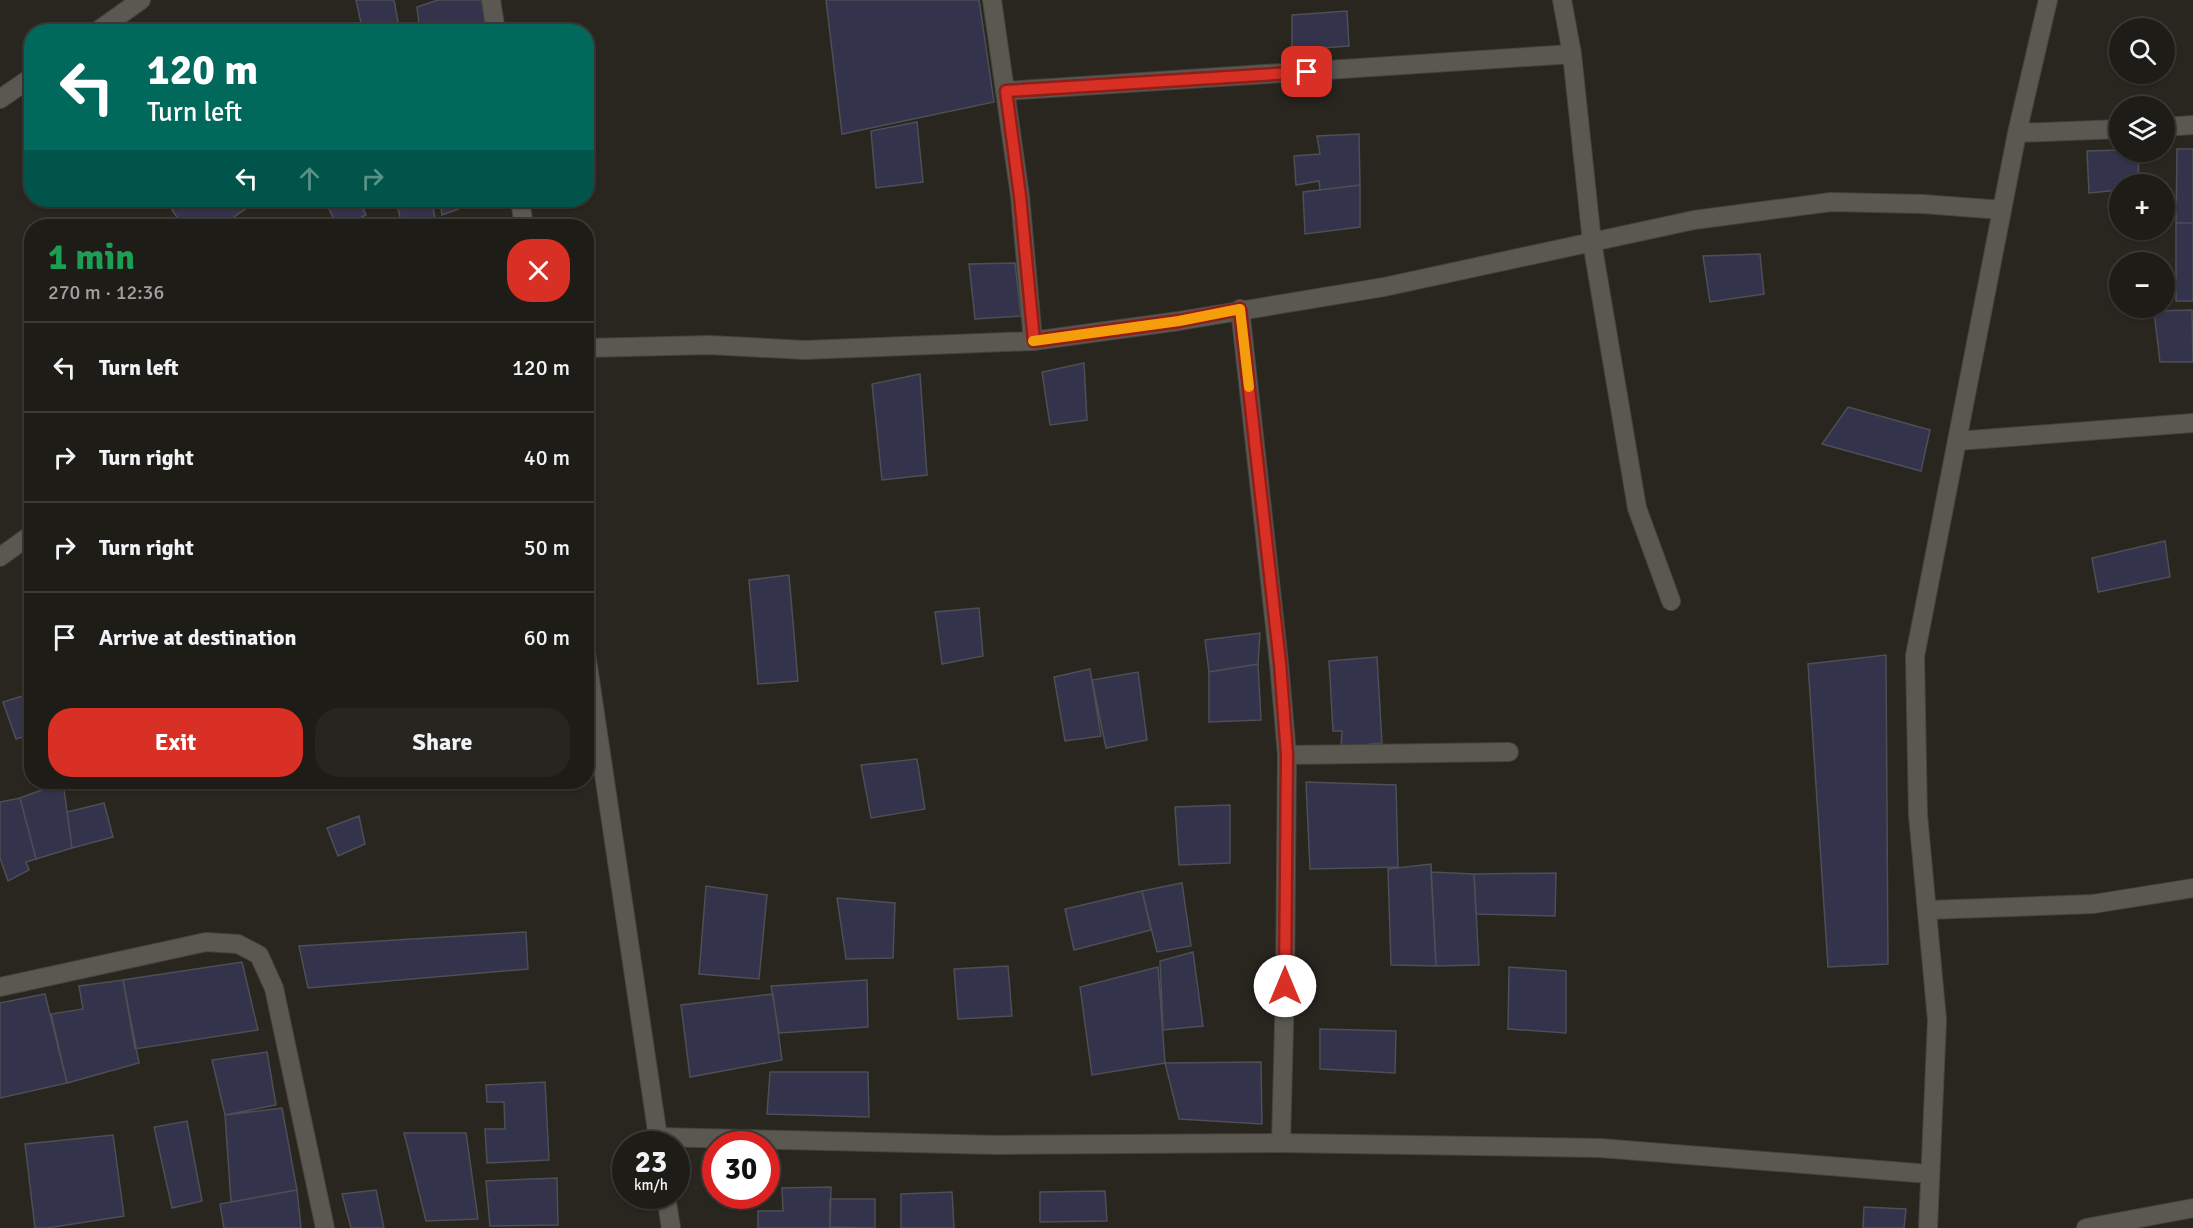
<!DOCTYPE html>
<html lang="en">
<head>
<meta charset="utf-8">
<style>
  :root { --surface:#1e1c17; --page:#262520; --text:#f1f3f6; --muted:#a1a1a1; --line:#3c3a36; --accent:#d93025 }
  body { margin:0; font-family:Signika,sans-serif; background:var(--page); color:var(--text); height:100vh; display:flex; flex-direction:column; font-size:22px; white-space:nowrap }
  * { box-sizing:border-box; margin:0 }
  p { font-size:20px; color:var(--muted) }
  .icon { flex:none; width:33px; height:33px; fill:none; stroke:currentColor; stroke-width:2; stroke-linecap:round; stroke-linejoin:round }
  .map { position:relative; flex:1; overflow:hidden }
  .drawer { position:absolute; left:24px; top:219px; width:570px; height:570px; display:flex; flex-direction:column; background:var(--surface); border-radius:24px; box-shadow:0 2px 4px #0004,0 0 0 2px var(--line) }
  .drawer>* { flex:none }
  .guide { position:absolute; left:24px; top:24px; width:570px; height:183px; border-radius:24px; box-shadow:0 2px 4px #0004,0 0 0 2px var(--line); background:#00695c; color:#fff; overflow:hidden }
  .controls { position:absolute; left:2109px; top:18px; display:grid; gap:12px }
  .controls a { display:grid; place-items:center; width:66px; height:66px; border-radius:50%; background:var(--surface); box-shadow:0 2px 4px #0004,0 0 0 2px var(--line); font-size:30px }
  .speed { position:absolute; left:612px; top:1131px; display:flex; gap:12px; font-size:30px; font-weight:700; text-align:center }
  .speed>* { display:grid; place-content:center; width:78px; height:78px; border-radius:50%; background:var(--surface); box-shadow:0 2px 4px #0004,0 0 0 2px var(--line); line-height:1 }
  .speed small { font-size:15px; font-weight:400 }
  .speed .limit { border:9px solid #d22; background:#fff; color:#111 }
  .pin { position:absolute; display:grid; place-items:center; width:51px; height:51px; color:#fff; margin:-26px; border-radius:12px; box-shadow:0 3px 9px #0006 }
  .me { position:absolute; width:66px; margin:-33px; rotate:0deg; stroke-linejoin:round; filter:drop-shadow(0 0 4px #0008) }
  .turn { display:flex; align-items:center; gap:21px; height:126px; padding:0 24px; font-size:27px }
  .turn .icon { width:78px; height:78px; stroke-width:2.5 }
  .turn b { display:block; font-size:42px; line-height:51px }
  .lanes { display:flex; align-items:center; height:57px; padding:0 24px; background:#0003; justify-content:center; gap:30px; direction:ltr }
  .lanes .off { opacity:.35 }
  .round { display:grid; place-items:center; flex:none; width:63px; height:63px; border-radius:24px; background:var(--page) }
  .head { display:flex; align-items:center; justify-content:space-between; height:102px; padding:0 24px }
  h1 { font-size:36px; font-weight:700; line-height:45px; color:#1e9e55 }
  .primary-button { display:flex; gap:12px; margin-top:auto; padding:12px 24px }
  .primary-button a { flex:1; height:69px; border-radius:24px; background:var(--accent); color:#fff; font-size:24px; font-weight:700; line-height:69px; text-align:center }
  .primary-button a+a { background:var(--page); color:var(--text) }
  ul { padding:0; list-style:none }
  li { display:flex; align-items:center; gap:18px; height:90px; padding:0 24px; border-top:2px solid var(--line) }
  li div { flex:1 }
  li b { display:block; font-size:22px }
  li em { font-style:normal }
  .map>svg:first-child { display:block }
  .building { fill:#33334c; stroke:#4e4e55; stroke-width:1.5 }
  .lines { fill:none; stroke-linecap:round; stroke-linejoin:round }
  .street-casing { stroke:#45443e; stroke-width:20 }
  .street { stroke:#5a5851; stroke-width:18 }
  .route-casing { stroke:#8d1f18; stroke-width:15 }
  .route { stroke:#d93025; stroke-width:10 }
  .slow { stroke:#f59e0b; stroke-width:10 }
</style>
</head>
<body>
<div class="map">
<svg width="2193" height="1228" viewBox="0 0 2193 1228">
  <rect width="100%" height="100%" fill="#28261f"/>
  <path class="building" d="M356,0H394L400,32H363Z
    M438,0H482L486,32H420L417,7Z
    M826,0H979L994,102L842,134Z
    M1347,11L1349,46L1292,50V15Z
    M917,122L923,182L876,188L871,131Z
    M1359,134L1360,185L1320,190L1319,181L1296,185L1294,156L1320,154L1317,136Z
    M2177,149H2193V223H2176Z
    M2120,150L2139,152L2138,184H2120V190L2089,193L2087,151Z
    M1360,185V227L1305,234L1303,192Z
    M187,200H256L257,201L221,226H183L172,210Z
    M325,200H359L366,215L342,226H337Z
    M396,200H432L436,225L402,226Z
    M440,200H483L442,215Z
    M2176,223H2193V301H2176Z
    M1760,254L1764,294L1710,302L1703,256Z
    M1015,263L1021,316L975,319L969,264Z
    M2192,310L2193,362H2160L2154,311Z
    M1084,363L1087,420L1050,425L1042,372Z
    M920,374L927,475L882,480L872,384Z
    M1848,407L1930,430L1921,471L1822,444Z
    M2165,541L2170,577L2098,592L2092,558Z
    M789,575L798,681L758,684L749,580Z
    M979,608L983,656L942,664L935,612Z
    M1260,633L1258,664L1209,672L1205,640Z
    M1886,655L1888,964L1828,967L1808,664Z
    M1377,657L1382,743L1341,747L1342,731H1333L1329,661Z
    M1258,664L1261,720L1209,722V672Z
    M1090,669L1101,736L1065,741L1054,677Z
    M1138,672L1147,740L1106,748L1092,680Z
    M32,693V734L16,739L3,702Z
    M917,759L925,809L871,818L861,765Z
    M63,782L72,848L36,859L20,798Z
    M1306,782L1396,785L1398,867L1310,869Z
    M20,798L36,859L26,862L29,870L8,881L0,858V802Z
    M104,803L113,837L72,848L67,812Z
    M1230,805V863L1179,865L1175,807Z
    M359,816L365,844L338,856L327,828Z
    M1431,864L1436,966L1391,965L1388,869Z
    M1431,872L1474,874L1479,965L1436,966Z
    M1556,873L1555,916L1476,914L1474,874Z
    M1182,883L1191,946L1157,952L1142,891Z
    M706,886L767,895L759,979L699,974Z
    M1142,891L1151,930L1074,950L1065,909Z
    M837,898L895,903L893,958L846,959Z
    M526,932L528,969L308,988L299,946Z
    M1193,952L1203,1026L1163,1030L1160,961Z
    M242,962L258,1030L135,1049L123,980Z
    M1008,966L1012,1016L958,1019L954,969Z
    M1158,967L1165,1063L1092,1075L1080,987Z
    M1509,967L1566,971V1033L1508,1029Z
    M123,980L139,1063L67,1083L51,1014L83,1009L79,986Z
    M867,980L868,1027L779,1033L771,986Z
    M45,994L67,1083L0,1098V1003Z
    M773,994L782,1060L690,1077L681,1005Z
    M1320,1029L1396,1031L1395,1073L1320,1069Z
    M267,1052L276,1105L225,1115L212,1060Z
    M1261,1062L1262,1124L1179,1119L1165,1063Z
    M770,1072H868L869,1117L767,1114Z
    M545,1082L549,1160L487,1163L485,1129H505L504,1102H487L486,1085Z
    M282,1108L297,1190L231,1202L225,1115Z
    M187,1121L202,1201L172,1208L154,1127Z
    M404,1133H466L478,1219L426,1221Z
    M113,1135L124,1216L47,1228H35L25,1144Z
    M557,1178L558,1225L490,1226L486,1181Z
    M831,1187L830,1228H758V1211H783L782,1188Z
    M297,1190L301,1228H224L220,1204Z
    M376,1190L384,1228H351L342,1194Z
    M1105,1191L1107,1221L1040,1222V1192Z
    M952,1192L954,1228H901V1194Z
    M830,1199H875V1228L830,1227Z
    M1864,1207L1906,1209L1904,1228H1863Z"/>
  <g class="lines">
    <g class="street-casing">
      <path id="street" d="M491,0L496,32
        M992,0L1020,196L1033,341
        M1562,0L1572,54L1592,242L1637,508L1671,601
        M96,32L141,0
        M1006,91L1572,54
        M0,99L32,77
        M2164,127L2193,125
        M2017,133L2120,129
        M520,200L524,226
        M1240,309L1279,663L1287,755L1285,986L1281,1143
        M586,348L709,345L805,350L1033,341L1179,321L1384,287L1694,220L1831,202L1923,204L2002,210
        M1957,441L2193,423
        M0,557L32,534
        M586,653L659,1144
        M1287,755L1509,752
        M1927,910L2093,904L2193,888
        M0,987L206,942L238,944L259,955L274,988L325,1228
        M658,1137L998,1145L1281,1143L1600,1148L1930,1174
        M666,1196L671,1228
        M1928,1228L1937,1020L1918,815L1915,656L2017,133L2048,0
        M2086,1228L2193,1208"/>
    </g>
    <use href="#street" class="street"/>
  </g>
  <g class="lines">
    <g class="route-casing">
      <path id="route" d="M1285,986L1287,755L1280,663L1240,309L1179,321L1034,341L1020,196L1006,91L1307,72"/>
    </g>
    <use href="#route" class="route"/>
    <path class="slow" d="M1033,341L1179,321L1240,309L1249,387"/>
  </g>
</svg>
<div class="controls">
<a><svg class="icon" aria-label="search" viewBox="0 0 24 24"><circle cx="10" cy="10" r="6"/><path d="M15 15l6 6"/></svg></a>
<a><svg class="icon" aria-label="layers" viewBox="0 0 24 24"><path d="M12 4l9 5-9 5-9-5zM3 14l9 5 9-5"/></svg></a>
<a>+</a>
<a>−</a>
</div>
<div class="speed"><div>23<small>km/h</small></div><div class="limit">30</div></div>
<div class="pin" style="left:1307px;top:72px;background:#d93025"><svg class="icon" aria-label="arrive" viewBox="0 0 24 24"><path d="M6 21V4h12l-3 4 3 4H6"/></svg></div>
<svg class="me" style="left:1285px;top:986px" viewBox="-20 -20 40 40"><circle r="19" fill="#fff"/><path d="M0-13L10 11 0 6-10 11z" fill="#d93025"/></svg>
<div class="guide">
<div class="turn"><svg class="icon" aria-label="left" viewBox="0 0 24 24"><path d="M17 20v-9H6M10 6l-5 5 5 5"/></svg><div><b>120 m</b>Turn left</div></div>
<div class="lanes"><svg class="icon" aria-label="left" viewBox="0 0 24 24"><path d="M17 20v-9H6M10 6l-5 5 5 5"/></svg><svg class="icon off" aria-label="ahead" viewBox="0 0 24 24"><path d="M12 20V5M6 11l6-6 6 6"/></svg><svg class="icon off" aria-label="right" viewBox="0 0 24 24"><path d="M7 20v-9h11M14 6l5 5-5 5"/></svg></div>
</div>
<section class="drawer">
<div class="head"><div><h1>1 min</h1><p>270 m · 12:36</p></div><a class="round" style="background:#d93025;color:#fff"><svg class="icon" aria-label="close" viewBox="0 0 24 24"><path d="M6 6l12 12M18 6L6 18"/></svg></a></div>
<ul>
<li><svg class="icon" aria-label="left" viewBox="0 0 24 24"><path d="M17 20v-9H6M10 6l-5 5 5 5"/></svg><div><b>Turn left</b></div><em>120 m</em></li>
<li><svg class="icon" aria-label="right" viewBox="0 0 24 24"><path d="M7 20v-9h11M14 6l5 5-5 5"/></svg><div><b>Turn right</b></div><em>40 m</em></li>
<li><svg class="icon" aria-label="right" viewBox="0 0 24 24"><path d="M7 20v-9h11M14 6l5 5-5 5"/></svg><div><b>Turn right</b></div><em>50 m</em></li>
<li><svg class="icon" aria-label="arrive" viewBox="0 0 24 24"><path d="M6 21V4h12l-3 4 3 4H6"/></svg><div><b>Arrive at destination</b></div><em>60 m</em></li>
</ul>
<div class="primary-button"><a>Exit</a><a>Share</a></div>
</section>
</div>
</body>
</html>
